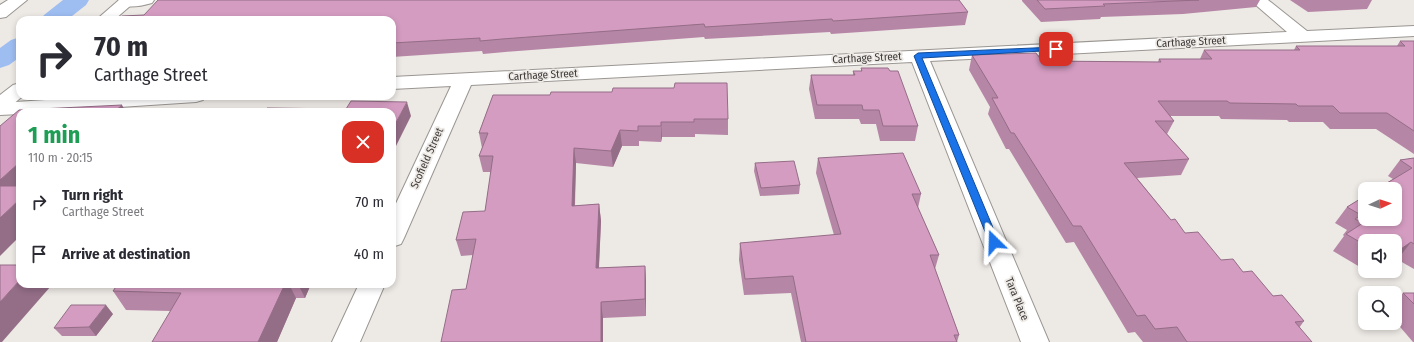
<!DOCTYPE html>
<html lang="en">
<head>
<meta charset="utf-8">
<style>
  :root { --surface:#fff; --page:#f7f7f7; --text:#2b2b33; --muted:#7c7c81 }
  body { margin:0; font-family:"Fira Sans Condensed",sans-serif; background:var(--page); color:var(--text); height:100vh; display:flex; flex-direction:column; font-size:15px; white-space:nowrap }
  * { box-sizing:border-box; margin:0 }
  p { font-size:13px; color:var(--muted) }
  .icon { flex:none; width:22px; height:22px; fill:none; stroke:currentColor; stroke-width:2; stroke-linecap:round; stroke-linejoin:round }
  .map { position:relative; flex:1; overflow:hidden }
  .side { position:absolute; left:16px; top:108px; width:380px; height:180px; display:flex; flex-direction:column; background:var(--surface); border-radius:12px; box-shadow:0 2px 6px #0003 }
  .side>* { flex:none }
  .banner { position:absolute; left:16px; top:16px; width:380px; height:84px; border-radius:12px; box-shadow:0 2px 6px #0003; background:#fff; color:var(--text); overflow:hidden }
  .needle { width:26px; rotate:86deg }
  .fabs { position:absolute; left:1358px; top:182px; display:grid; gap:8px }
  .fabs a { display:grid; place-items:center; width:44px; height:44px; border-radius:8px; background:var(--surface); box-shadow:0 2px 6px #0003; font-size:20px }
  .pin { position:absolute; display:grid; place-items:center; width:34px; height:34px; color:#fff; margin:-17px; border-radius:8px; box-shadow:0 2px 6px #0006 }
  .me { position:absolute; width:44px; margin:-22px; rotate:338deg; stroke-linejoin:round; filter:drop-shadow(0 0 3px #0008) }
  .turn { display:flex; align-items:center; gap:14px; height:84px; padding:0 12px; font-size:18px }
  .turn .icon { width:52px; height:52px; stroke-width:2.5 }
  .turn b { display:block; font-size:28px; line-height:34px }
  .round { display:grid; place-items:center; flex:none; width:42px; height:42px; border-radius:12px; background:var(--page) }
  .summary { display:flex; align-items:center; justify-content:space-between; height:68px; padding:0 12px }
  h1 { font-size:24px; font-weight:700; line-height:30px; color:#1e9e55 }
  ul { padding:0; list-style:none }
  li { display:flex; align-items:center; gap:12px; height:52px; padding:0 12px }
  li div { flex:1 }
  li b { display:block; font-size:15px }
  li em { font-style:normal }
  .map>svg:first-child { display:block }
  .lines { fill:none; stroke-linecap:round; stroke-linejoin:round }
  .canal { fill:#9ebdf1; fill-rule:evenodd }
  .street-casing { stroke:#9a9692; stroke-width:2 }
  .secondary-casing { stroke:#9a9692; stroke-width:2 }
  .street { fill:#fff; fill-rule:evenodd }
  .secondary { fill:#fff; fill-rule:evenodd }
  .wall { fill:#b686a6 }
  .shaded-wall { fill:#946d87 }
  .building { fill:#d49cc1; stroke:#946d87 }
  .route { fill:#1a73e8; stroke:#114b97 }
  .labels { text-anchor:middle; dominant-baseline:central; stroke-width:3.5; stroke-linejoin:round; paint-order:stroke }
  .street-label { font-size:11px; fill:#3d3b3a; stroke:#ede9e5 }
</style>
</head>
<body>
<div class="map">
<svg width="1414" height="342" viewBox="0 0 1414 342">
  <rect width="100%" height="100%" fill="#ede9e5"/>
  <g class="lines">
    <path class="canal" d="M63,0H89L86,5L67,20H40L44,15Z
      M20,37V57L9,65L0,68V48L11,40Z"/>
    <g class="street-casing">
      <path id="street" d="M119,0H154L152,3C142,6 130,8 120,5L118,2Z
        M1250,0H1268L1307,31L1414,26V36L930,61L1049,342H1021L912,62L471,85L404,238L401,244L392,247V212L451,86L392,89V77L1287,32Z
        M107,96H206L203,100L196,102L44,112H20V114L0,115V103Z
        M359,284H385L360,342H332Z"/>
    </g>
    <g class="secondary-casing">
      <path id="secondary" d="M8,0H27L6,17L0,18V5Z
        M119,0H137L114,20H96Z
        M20,83V96H23L7,109L0,111V95L13,85Z"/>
    </g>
    <use href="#street" class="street"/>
    <use href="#secondary" class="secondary"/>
  </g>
  <path class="wall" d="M1022,0H1260L1256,7L1183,14L1101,17L1100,19L1041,22L1022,1Z
    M1290,0H1372L1367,9L1308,12Z
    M968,12L965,25L831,34L830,32L705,39L704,37L505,52L483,54L482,51L392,57V20Z
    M1400,41H1414V154L1376,129H1330L1323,122H1289L1287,120L1221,119L1219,116H1170L1174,121L1167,134L1189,159L1181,175L1137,178L1171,220L1185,233L1221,260L1243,272L1304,321L1299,328L1312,342H1143L1135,332L1128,333L1074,242L1066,243L1009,149H1006L988,114L990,107L969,70L972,55L1042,61L1158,62L1159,59H1200L1204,50H1294L1296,46H1397Z
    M861,68L890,71L918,126L915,141H880L876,124H861L859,119H815L809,89L811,75H853V71H861Z
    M493,95L728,119V135L695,134V137H662L661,142L639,141V146H622L613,167L576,163L575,206L599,204L601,221L599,268L645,266L646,282V316L603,318L466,289L473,255L461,256L456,240L485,211L491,172H483L479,156L482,148L479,133Z
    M818,158L921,194L918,208L939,255L935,269L959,335L957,342H801L791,293L744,295L739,260L740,243L834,235L816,173Z
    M1414,158V269L1365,241V270L1333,251L1344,236L1343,235L1347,230L1335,223L1347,207L1393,179L1388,176L1400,160Z
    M755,163L800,185L799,194L760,196L754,171Z
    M1367,271H1379L1373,275Z
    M118,284H311L305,298H296L277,342H152L171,311L126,310L113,291Z
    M1403,293H1414V342H1413L1395,321V302Z
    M113,314L96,336H62L54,328Z"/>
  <path class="shaded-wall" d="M407,102L411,116L392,154V130Z
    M122,105L126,112H114Z
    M661,122L662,137L661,142Z
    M620,130L622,146L613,167L611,151Z
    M574,148L576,163L574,222L572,206Z
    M20,162V197L0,193V180Z
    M20,199V236L0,256V218Z
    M599,204L601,221L598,284L596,268Z
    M1411,242L1398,259L1395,261V253Z
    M645,266L646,282V316L645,299Z
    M1376,271H1379L1373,275Z
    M20,280V284H50L51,286L2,342H0V302Z
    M285,284H289L296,298L277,342H258Z
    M298,284H311L305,298Z
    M601,302L603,318V342H601Z
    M106,305L113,314L96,336L89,327Z"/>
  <path class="building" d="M158,0H959L968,12L833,21L832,19L705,27L704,24L502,39L480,41V38L392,43V20H117L122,16L144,15Z
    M1037,0H1199L1103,4L1105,6L1045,9Z
    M1400,41H1414V131L1387,113H1340L1333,106H1298L1296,104L1230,103L1227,101H1158L1174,121H1155L1189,159L1124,163L1171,220L1175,219L1185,233L1198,232L1221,260L1233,259L1243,272L1252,271L1273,296L1282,295L1304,321L1295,322L1312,342H1187L1177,327L1155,329L1145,315L1137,316L1081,226H1073L1014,133H1011L992,98H998L972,55L1036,53L1042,61L1161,62L1159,59H1212L1204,50H1300L1296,46H1405Z
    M861,68H888L890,71H898L918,126H883L879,110H863L862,105H817L811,75H855L853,71H862Z
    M675,83H727L728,119H694V122H661V126H638V131L620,130L611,151L574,148L572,206L599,204L596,268L645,266V299L601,302V342H441L452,290L466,289L476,239L456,240L463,212L485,211L493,156H479L488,133H479L493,95H550L551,92H612L613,88H674Z
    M351,101L407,102L392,130V112H264L267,108L346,109Z
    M122,105L114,112H20V162L0,180V126L19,110Z
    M903,153L921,194H912L939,255H930L959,335H954L957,342H806L793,276L745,279L740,243L841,234L818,158Z
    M1414,158V244L1411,242L1395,253V241H1365V245L1346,234L1363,223L1355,219L1361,215L1347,207L1365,196V219H1395V189H1377L1412,168L1400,160Z
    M794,161L800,185L761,188L755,163Z
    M0,186H20V199L0,218Z
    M0,265H20V280L0,302Z
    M118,284H285L258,342H152L181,293L113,291Z
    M1403,293H1414V304Z
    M71,305H106L89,327L54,328Z"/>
  <path class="route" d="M1056,47L1060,49L1059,50L922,58L999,242L994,245L990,244L914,56L918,53Z"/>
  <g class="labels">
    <g class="street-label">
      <text transform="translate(1191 42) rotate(-3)">Carthage Street</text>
      <text transform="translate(867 58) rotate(-3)">Carthage Street</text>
      <text transform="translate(543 75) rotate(-3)">Carthage Street</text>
      <text transform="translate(427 158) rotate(-66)">Scofield Street</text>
      <text transform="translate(1017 299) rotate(68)">Tara Place</text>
    </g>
  </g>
</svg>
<div class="fabs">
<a><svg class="needle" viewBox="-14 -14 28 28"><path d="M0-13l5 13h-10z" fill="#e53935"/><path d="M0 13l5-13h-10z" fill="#7c7c81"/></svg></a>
<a><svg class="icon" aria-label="sound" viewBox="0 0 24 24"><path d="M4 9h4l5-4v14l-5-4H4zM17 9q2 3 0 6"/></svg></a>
<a><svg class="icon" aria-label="search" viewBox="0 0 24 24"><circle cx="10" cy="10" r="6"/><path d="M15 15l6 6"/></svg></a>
</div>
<div class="pin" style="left:1056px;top:49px;background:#d93025"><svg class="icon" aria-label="arrive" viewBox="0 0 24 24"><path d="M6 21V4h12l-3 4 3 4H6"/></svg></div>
<svg class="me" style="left:994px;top:242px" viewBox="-20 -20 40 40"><path d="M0-17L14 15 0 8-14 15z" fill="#1a73e8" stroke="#fff" stroke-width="4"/></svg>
<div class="banner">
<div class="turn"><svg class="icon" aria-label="right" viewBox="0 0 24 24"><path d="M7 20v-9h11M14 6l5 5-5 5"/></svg><div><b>70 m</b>Carthage Street</div></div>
</div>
<section class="side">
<div class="summary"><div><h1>1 min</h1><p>110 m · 20:15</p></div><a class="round" style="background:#d93025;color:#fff"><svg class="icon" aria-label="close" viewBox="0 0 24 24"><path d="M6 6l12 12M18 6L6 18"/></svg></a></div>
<ul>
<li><svg class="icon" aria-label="right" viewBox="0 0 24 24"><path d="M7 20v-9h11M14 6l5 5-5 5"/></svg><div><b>Turn right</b><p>Carthage Street</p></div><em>70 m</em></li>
<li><svg class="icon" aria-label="arrive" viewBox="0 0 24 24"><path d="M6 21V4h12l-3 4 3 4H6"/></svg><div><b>Arrive at destination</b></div><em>40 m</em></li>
</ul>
</section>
</div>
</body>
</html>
